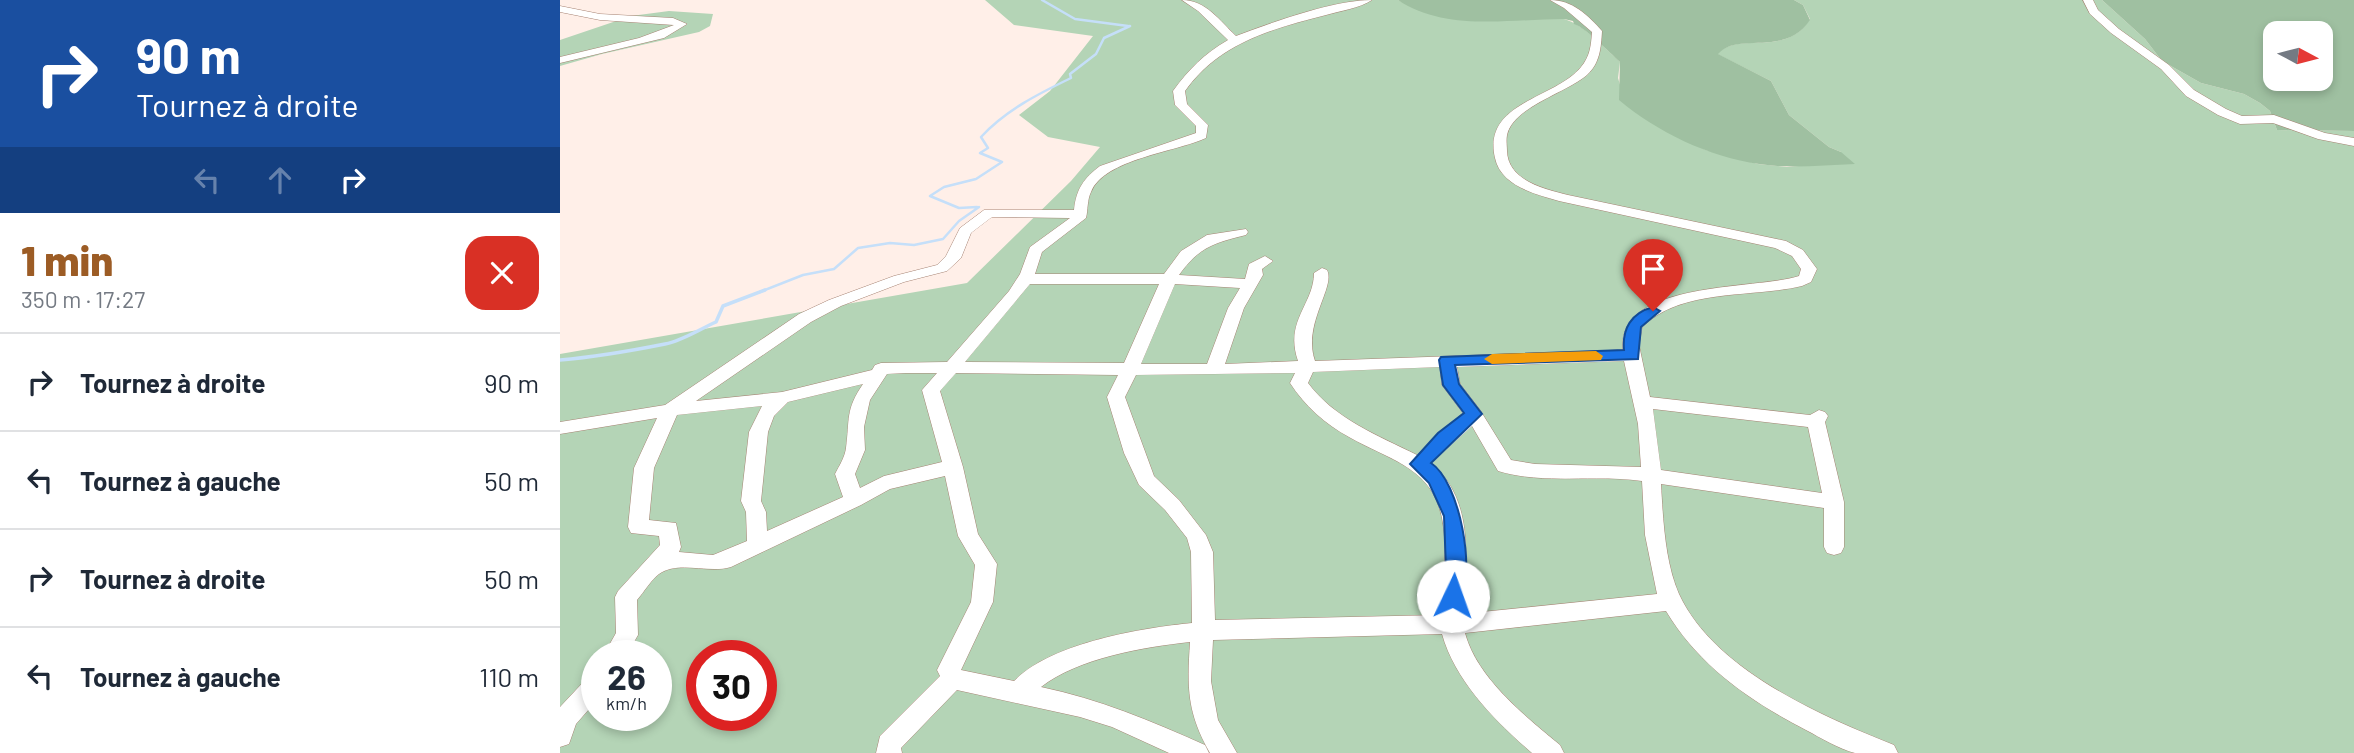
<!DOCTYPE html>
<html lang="fr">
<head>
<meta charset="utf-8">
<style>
  :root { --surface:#fff; --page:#f2f2f3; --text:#1f2937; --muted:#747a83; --line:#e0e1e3; --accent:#9c5c25 }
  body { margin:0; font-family:Barlow,sans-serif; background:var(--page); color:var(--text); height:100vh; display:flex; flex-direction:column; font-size:26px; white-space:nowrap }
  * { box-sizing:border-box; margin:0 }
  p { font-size:23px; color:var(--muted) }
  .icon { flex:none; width:38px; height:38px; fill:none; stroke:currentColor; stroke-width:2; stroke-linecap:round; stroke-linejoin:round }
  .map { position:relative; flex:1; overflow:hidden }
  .panel { display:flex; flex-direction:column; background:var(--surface); width:560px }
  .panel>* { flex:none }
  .banner { background:#1a4fa0; color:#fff; overflow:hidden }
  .needle { width:46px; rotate:97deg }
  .buttons { position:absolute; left:1703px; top:21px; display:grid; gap:14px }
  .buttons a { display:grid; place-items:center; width:70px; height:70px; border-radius:14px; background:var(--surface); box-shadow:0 4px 10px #0003; font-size:35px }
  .speed { position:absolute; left:21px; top:640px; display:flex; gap:14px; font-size:35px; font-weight:700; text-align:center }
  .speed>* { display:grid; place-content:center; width:91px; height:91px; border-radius:50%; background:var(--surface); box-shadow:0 4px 10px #0003; line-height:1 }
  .speed small { font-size:18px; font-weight:400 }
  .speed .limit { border:10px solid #d22; background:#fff; color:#111 }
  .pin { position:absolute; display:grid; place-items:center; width:60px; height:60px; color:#fff; margin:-72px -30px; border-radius:50% 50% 50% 0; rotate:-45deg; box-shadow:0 0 7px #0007 }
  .pin .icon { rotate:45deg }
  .me { position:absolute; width:77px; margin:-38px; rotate:3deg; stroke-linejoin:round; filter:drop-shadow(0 0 5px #0008) }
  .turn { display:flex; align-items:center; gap:24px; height:147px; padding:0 21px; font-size:32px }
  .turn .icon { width:91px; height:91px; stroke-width:2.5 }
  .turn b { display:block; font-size:49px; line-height:60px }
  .lanes { display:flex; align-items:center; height:66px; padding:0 21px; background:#0003; justify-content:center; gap:35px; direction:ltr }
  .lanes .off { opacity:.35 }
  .round { display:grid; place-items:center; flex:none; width:74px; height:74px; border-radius:21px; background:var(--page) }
  .summary { display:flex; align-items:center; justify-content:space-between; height:119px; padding:0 21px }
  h1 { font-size:42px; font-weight:800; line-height:52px; color:var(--accent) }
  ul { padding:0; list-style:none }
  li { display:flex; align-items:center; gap:21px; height:98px; padding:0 21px; border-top:2px solid var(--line) }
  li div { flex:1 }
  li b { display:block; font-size:26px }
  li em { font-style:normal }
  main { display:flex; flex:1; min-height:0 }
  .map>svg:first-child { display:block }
  .green { fill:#b4d4b6; fill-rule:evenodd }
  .forest { fill:#9fc0a1; fill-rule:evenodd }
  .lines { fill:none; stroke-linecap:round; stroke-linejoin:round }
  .stream-far1 { stroke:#c5dff9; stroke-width:2.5 }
  .stream { stroke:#c5dff9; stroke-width:3.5 }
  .minor-casing { stroke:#a68373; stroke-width:1 }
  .minor { fill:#fff; fill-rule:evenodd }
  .route { fill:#1a73e8; stroke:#114b97; stroke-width:2 }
  .slow { fill:#f59e0b }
</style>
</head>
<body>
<main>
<section class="panel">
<div class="banner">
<div class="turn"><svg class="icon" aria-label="right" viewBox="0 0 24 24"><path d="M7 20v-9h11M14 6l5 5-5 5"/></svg><div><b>90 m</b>Tournez à droite</div></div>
<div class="lanes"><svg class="icon off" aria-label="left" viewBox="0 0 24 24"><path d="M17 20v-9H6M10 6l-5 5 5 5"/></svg><svg class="icon off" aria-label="ahead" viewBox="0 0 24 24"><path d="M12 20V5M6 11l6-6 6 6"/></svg><svg class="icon" aria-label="right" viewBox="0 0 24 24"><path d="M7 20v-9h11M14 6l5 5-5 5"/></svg></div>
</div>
<div class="summary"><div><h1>1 min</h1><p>350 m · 17:27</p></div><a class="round" style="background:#d93025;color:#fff"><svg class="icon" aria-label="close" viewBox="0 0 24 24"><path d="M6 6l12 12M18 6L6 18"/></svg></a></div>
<ul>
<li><svg class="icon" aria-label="right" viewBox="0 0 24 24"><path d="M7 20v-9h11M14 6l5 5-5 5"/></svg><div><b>Tournez à droite</b></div><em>90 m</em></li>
<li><svg class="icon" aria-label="left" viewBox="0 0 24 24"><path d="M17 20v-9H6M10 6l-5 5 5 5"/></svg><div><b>Tournez à gauche</b></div><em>50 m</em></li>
<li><svg class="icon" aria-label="right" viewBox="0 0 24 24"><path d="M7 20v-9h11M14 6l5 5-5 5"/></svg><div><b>Tournez à droite</b></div><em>50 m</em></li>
<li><svg class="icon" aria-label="left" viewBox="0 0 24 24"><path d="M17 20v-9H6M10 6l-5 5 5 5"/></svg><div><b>Tournez à gauche</b></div><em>110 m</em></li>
</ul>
</section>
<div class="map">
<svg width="1794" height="753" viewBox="0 0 1794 753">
  <rect width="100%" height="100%" fill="#ffefe8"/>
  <path class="green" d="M425,0H838L866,13L1004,19C1023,24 1044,47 1060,62L1058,78L1061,88L1109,132L1146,150L1198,164L1227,167L1251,165L1281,152L1269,147L1229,115L1211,81L1157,54C1179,30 1225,59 1250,19L1243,5L1234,0H1542L1585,39L1602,61L1641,83L1684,94L1700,103L1710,111L1717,130L1794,131V753H0V354L407,283L511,181L540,147L488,137L459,115L490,91L533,36L454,25ZM37,656H96V716H37ZM142,656H201V716H142Z
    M109,11L153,14L150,26L139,32L42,54L0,66V40L71,16Z"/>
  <path class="forest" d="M838,0H1234L1243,5L1250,20C1225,58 1178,31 1158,54L1211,81L1229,115L1269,147L1281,152L1295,164C1263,165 1230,169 1199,164C1149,157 1097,132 1059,100L1060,62C1049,52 1026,28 1014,24L1013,21L1004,19C951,19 885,32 838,0Z
    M1542,0H1794V131L1717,130L1710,111L1700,103L1684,94L1641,83L1602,61L1585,39ZM1715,33H1760V79H1715Z"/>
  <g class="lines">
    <path class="stream-far1" d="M482,0L515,19L568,26
      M442,162L420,153L428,148L421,137C446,110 478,94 511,78L510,74L536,54L544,38L570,26
      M417,207L399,208L370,196L384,187L416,179L442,162
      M200,292L243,275L274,269L298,248L330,243L354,245L383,239L399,221L419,207"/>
    <path class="stream" d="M0,360C36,357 70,351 105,344C122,341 140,329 156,322L163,306L205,290"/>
    <g class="minor-casing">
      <path id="minor" d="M622,0C646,0 660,21 676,36C713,22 774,0 812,0C800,8 780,11 766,15C711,29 659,43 625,91L627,104L648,125L646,138C616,152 544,159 531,192C527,200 528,210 526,218L482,252L475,274H604L621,251L647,235L686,229L688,232L686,235C654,243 639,247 619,275L685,279L689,264L705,256L713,261L702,269L703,275L684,308L665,364L738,361C724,321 754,304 754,273L762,268L767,270C776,287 742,324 755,361L1063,350C1056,280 1196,290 1239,276L1241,269L1232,256L1215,248L999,201C975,194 941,186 935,158C922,102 995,99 1021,67C1030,56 1031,46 1032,32L1004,8L990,0C1012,0 1028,15 1042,31C1041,48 1040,63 1027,75C1006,93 953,107 947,135C946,140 947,147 947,151C948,181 985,189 1008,195L1226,241L1243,250L1257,269L1251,282L1242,286C1192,298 1121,288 1082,327L1079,345L1090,397L1250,415L1259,410L1265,412L1268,416L1265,422L1284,502V547L1281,553L1274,555L1267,553L1264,547V508L1101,484C1103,519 1105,562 1119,594C1154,670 1261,716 1334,745L1338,753C1324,753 1308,753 1295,753C1279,749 1261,738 1246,730C1190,701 1139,666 1106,611L905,633C917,678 965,716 1000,745L1004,753H972C936,722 895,681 882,634L653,640L651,681L658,720L677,753H650C627,713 627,688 630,642C584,647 518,658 481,687C539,699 591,721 645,745L649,753H609L552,727L520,717L397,690L341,748L342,753H316L320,736L380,676L377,670L411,602L415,565L398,536L385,476L330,489L301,505L171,567C148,574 119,560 99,574C91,580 84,592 77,600L78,635L66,656H43L56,633L55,597L58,591L100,545L99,536L71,533L68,527L74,468L97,418L0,434V422L105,405L239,314L269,300L334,276L377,265L386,256L400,228L424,210H514C516,189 524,178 540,166L636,133V126L615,105L613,91C629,69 644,54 668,40L638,11ZM432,217L510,218L470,247L460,274L449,291L387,362L321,363L315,365L312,370L222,392L136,401L251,322L281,306L344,282L387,271L401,258L411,233ZM470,284H599L564,363L405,362ZM615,284L680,288L668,308L647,364H581ZM1064,361L1078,424L1081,467L975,464L951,460L920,410L900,384L897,367ZM880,367L882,385L903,413L857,455C817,435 775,419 748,383L753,372ZM345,373H377L362,390L382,462L324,476L300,488L295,474L305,450L304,427L310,400L327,374ZM396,373L558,375L547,397L564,453L579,485L605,510L627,538L631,552L632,623C581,628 491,643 454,681L401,670L433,602L437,564L418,534L403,467L380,391ZM735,373L730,383C745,406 765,424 789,437C829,460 872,467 882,518C889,550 882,583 880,615L655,620L653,552L646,535L619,500L594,476L565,397L576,375ZM303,384C285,410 290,419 286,448C285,457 279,466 275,474L283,497L207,531L206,512L201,501L208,432L214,416L228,402ZM202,406L189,432L181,501L186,512L187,541L153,555L119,552L121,547L116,523L89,520L94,468L117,415ZM1093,409L1248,427L1262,493L1101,470ZM912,426L938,471C985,485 1034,474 1082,481L1085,535L1097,594L902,614C906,563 916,501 871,463Z
        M1523,0H1533L1538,10L1559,29L1609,65L1634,90L1666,109L1682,116L1714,115L1765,133L1794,138V146L1758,139L1713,123L1680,124L1658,115L1626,96L1601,69L1551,33L1530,14Z
        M0,6L40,14L113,18L127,24L104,38L0,63V57L79,38L114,25L40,20L0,12Z
        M37,673V700L16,724L9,744L0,747V707L29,676Z"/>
    </g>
    <use href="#minor" class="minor"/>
  </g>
  <path class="route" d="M1093,307L1100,311L1081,327L1078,359L895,365L899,384L922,414L871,463C900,482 916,572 900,602L893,604L886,602L883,596L886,569L884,516L869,483L850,464L878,433L904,413L883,385L879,360L881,357L1064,350C1062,329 1071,313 1093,307Z"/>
  <path class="slow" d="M1036,351L1043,356L1041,360L932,364L924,359L932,354Z"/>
</svg>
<div class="buttons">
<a><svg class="needle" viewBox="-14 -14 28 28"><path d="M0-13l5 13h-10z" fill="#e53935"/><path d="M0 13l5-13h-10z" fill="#747a83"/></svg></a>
</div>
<div class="speed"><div>26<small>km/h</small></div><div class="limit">30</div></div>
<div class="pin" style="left:1093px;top:311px;background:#d93025"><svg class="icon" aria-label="arrive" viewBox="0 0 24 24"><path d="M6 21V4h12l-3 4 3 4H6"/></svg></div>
<svg class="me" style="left:893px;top:596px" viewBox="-20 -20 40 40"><circle r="19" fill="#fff"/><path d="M0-13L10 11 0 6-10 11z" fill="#1a73e8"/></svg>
</div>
</main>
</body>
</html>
